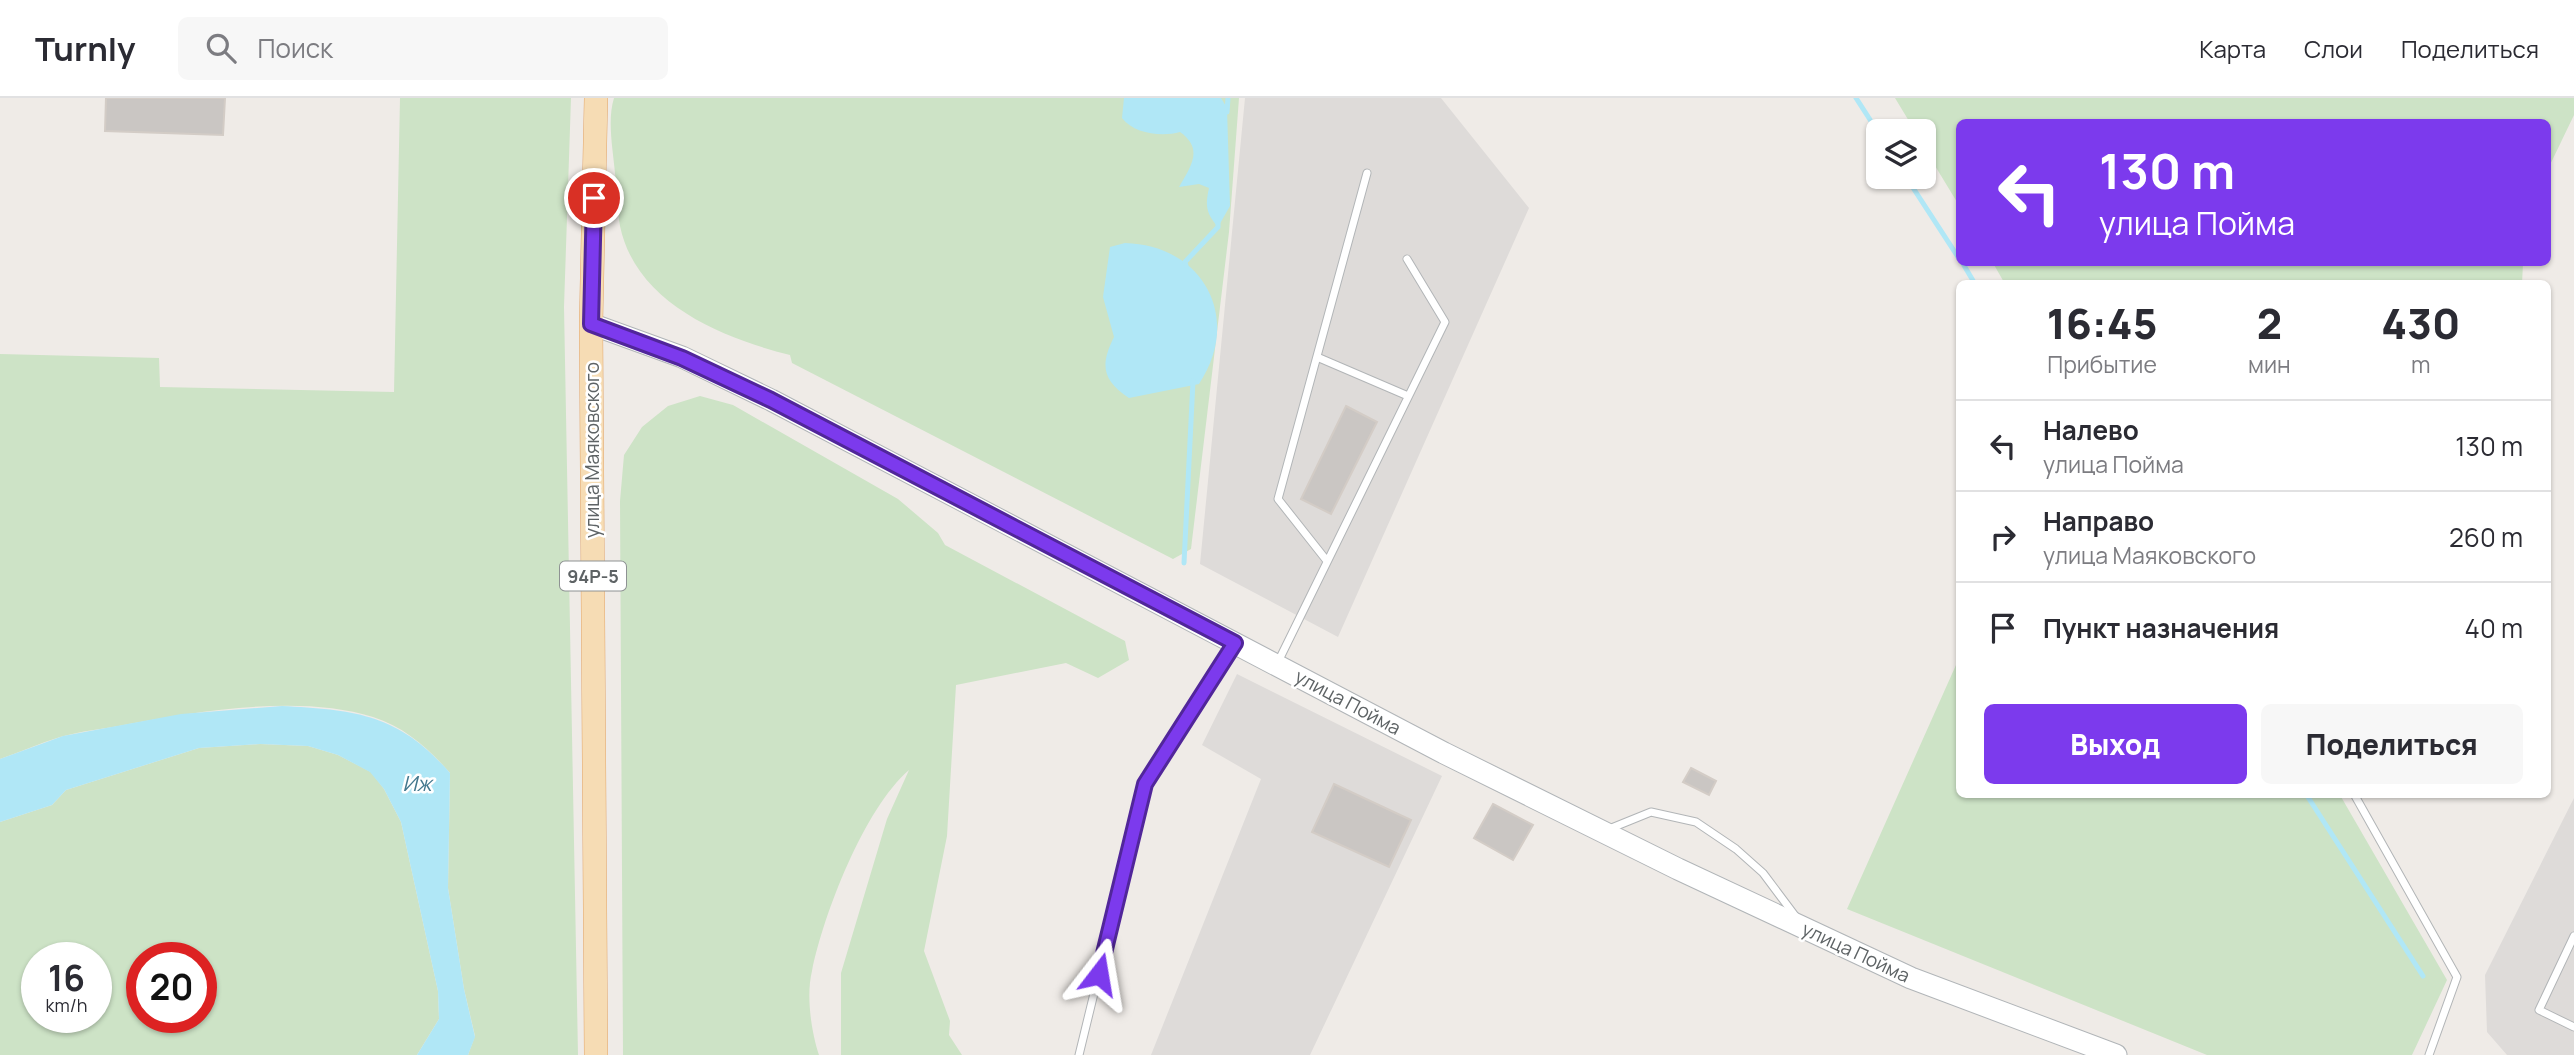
<!DOCTYPE html>
<html lang="ru">
<head>
<meta charset="utf-8">
<style>
  :root { --surface:#fff; --page:#f7f7f7; --text:#2b2b33; --muted:#7c7c81; --line:#e1e1e2; --accent:#7c3aed }
  body { margin:0; font-family:Manrope,sans-serif; background:var(--page); color:var(--text); height:100vh; display:flex; flex-direction:column; font-size:26px; white-space:nowrap }
  * { box-sizing:border-box; margin:0 }
  p { font-size:23px; color:var(--muted) }
  .icon { flex:none; width:38px; height:38px; fill:none; stroke:currentColor; stroke-width:2; stroke-linecap:round; stroke-linejoin:round }
  .map { position:relative; flex:1; overflow:hidden }
  .side { position:absolute; left:1956px; top:182px; width:595px; height:518px; display:flex; flex-direction:column; background:var(--surface); border-radius:10px; box-shadow:0 2px 5px #0004 }
  .side>* { flex:none }
  .top-card { position:absolute; left:1956px; top:21px; width:595px; height:147px; border-radius:10px; box-shadow:0 2px 5px #0004; background:#7c3aed; color:#fff; overflow:hidden }
  .controls { position:absolute; left:1866px; top:21px; display:grid; gap:14px }
  .controls a { display:grid; place-items:center; width:70px; height:70px; border-radius:10px; background:var(--surface); box-shadow:0 2px 5px #0004; font-size:35px }
  .speed { position:absolute; left:21px; top:844px; display:flex; gap:14px; font-size:35px; font-weight:700; text-align:center }
  .speed>* { display:grid; place-content:center; width:91px; height:91px; border-radius:50%; background:var(--surface); box-shadow:0 2px 5px #0004; line-height:1 }
  .speed small { font-size:18px; font-weight:400 }
  .speed .limit { border:10px solid #d22; background:#fff; color:#111 }
  .pin { position:absolute; display:grid; place-items:center; width:60px; height:60px; color:#fff; margin:-30px; border:4px solid #fff; border-radius:50%; box-shadow:0 2px 7px #0007 }
  .me { position:absolute; width:77px; margin:-38px; rotate:14deg; stroke-linejoin:round; filter:drop-shadow(0 0 5px #0008) }
  .turn { display:flex; align-items:center; gap:24px; height:147px; padding:0 28px; font-size:32px }
  .turn .icon { width:91px; height:91px; stroke-width:2.5 }
  .turn b { display:block; font-size:49px; line-height:60px }
  .eta { display:flex; justify-content:space-evenly; align-items:center; height:119px; text-align:center }
  .eta b { font-size:42px; font-weight:800; line-height:49px }
  .action { display:flex; gap:14px; margin-top:auto; padding:14px 28px }
  .action a { flex:1; height:80px; border-radius:10px; background:var(--accent); color:#fff; font-size:28px; font-weight:800; line-height:80px; text-align:center }
  .action a+a { background:var(--page); color:var(--text) }
  ul { padding:0; list-style:none }
  li { display:flex; align-items:center; gap:21px; height:91px; padding:0 28px; border-top:2px solid var(--line) }
  li div { flex:1 }
  li b { display:block; font-size:26px }
  li em { font-style:normal }
  header { display:flex; align-items:center; gap:42px; box-sizing:border-box; height:98px; padding:0 35px; background:var(--surface); border-bottom:2px solid var(--line) }
  header strong { font-size:33px }
  nav { display:flex; gap:38px; margin-inline-start:auto; font-size:24px }
  .search { width:490px; height:63px; background:var(--page); display:flex; align-items:center; gap:18px; box-sizing:border-box; padding:0 24px; border-radius:10px; color:var(--muted); font-size:26px }
  .map>svg:first-child { display:block }
  .industrial { fill:#dedbd9 }
  .green { fill:#cde3c6; fill-rule:evenodd }
  .water { fill:#b0e7f6 }
  .lines { fill:none; stroke-linecap:round; stroke-linejoin:round }
  .stream { stroke:#b0e7f6; stroke-width:5 }
  .building { fill:#cac6c3; stroke:#d3ccc6; stroke-width:2 }
  .service-casing { stroke:#b2b5b7; stroke-width:9 }
  .secondary-casing { stroke:#b1b5b8; stroke-width:23 }
  .primary-casing { stroke:#e2a66c; stroke-width:24 }
  .service { stroke:#fff; stroke-width:7 }
  .secondary { stroke:#fff; stroke-width:21 }
  .primary { stroke:#f6dcb4; stroke-width:23 }
  .route-casing { stroke:#51269a; stroke-width:18 }
  .route { stroke:#7c3aed; stroke-width:12 }
  .labels { text-anchor:middle; dominant-baseline:central; stroke-width:5; stroke-linejoin:round; paint-order:stroke }
  .shield { fill:#fff; stroke:#8e9293; stroke-width:2 }
  .shield-label { font-size:18px; font-weight:bold; fill:#5e6365 }
  .street-label { font-size:19px; fill:#5e6365; stroke:#fff }
  .water-label { font-size:21px; font-style:italic; fill:#43788e; stroke:#fff }
</style>
</head>
<body>
<header>
<strong>Turnly</strong>
<div class="search"><svg class="icon" aria-label="search" viewBox="0 0 24 24"><circle cx="10" cy="10" r="6"/><path d="M15 15l6 6"/></svg>Поиск</div>
<nav><a>Карта</a><a>Слои</a><a>Поделиться</a></nav>
</header>
<div class="map">
<svg width="2574" height="957" viewBox="0 0 2574 957">
  <rect width="100%" height="100%" fill="#efebe7"/>
  <path class="industrial" d="M1245,0H1441L1529,110L1338,539L1200,466Z
    M1237,576L1442,678L1310,957H1151L1261,681L1202,647Z
    M2574,700V957H2507L2487,934L2485,877Z"/>
  <path class="green" d="M400,0H571L564,209L578,957H468L475,938L464,891L448,790L450,675C429,651 405,629 373,619C301,596 197,613 124,627C103,631 81,633 60,639C40,645 20,654 0,661V256L159,260L160,289L394,294Z
    M614,0H1239L1229,134L1191,451L1173,461L792,265L790,257C722,240 636,205 620,128C617,111 617,92 615,75C613,52 607,22 614,0Z
    M1895,0H2574V17L2548,71V24H1960V109L1923,48V33H1915Z
    M1993,165H2523L2522,186H2005Z
    M700,298L733,307L898,401L938,435L945,447L1125,543L1129,562L1098,580L1066,565L956,587L947,738L924,853L950,923L949,937L962,957H841V875L887,721L909,672C864,711 824,815 812,873C806,897 811,933 819,957H623L620,403L624,357L642,329L668,308Z
    M1960,558V696L2340,697L2447,882L2412,957H2207L1847,811Z
    M260,646L308,648L338,657L371,674L384,691L401,724L438,893L439,921L417,957H0V724L52,707L66,692L199,650ZM37,859H96V919H37ZM142,859H201V919H142Z"/>
  <path class="water" d="M1124,0H1221L1227,10L1230,108L1218,129C1206,115 1205,108 1209,90L1199,86L1179,89C1191,68 1204,51 1180,34C1162,39 1134,36 1122,20Z
    M1125,145C1203,147 1243,220 1199,286L1129,300C1102,282 1100,267 1114,239L1103,199L1110,149Z
    M282,608C356,612 399,616 450,675L448,790L464,891L475,939L468,957H417L439,921L438,893L401,724L384,691L370,674L338,657L308,648L260,646L199,650L66,692L52,707L0,724V661L63,638L181,616Z"/>
  <g class="lines">
    <path class="stream" d="M1856,0L1878,34
      M1227,14L1228,0
      M1906,79L1960,162
      M1962,164L1975,186
      M1186,168L1185,164L1218,129V125
      M1184,465L1193,283
      M2306,696L2423,878"/>
  </g>
  <path class="building" d="M106,0H225L223,37L105,33Z
    M1346,308L1377,324L1331,416L1301,401Z
    M1691,670L1716,683L1709,697L1683,684Z
    M1334,686L1411,722L1389,769L1312,734Z
    M1493,706L1533,727L1513,762L1474,740Z"/>
  <g class="lines">
    <g class="service-casing">
      <path id="service" d="M1317,259L1408,298
        M1327,463L1278,401L1367,75
        M1277,566L1445,224L1407,161
        M2354,696L2457,879L2429,957
        M1609,731L1651,714L1696,724L1736,751L1763,775L1796,819
        M2574,838L2539,912L2574,929
        M1079,957L1145,686L1233,548"/>
    </g>
    <g class="secondary-casing">
      <path id="secondary" d="M591,226L682,259L771,302L1444,655L1678,771L1911,880L2116,957"/>
    </g>
    <g class="primary-casing">
      <path id="primary" d="M596,957L591,226L596,0"/>
    </g>
    <use href="#service" class="service"/>
    <use href="#secondary" class="secondary"/>
    <use href="#primary" class="primary"/>
  </g>
  <g class="lines">
    <g class="route-casing">
      <path id="route" d="M594,100L591,226L682,260L771,302L1235,545L1145,686L1099,876"/>
    </g>
    <use href="#route" class="route"/>
  </g>
  <g class="labels">
    <rect class="shield" x="560" y="463.5" width="66" height="29" rx="5"/>
    <g class="shield-label">
      <text x="593" y="478">94Р-5</text>
    </g>
    <g class="street-label">
      <text transform="translate(592 352) rotate(-90)">улица Маяковского</text>
      <text transform="translate(1348 604) rotate(28)">улица Пойма</text>
      <text transform="translate(1856 854) rotate(25)">улица Пойма</text>
    </g>
    <g class="water-label">
      <text x="417" y="685">Иж</text>
    </g>
  </g>
</svg>
<div class="controls">
<a><svg class="icon" aria-label="layers" viewBox="0 0 24 24"><path d="M12 4l9 5-9 5-9-5zM3 14l9 5 9-5"/></svg></a>
</div>
<div class="speed"><div>16<small>km/h</small></div><div class="limit">20</div></div>
<div class="pin" style="left:594px;top:100px;background:#d93025"><svg class="icon" aria-label="arrive" viewBox="0 0 24 24"><path d="M6 21V4h12l-3 4 3 4H6"/></svg></div>
<svg class="me" style="left:1099px;top:876px" viewBox="-20 -20 40 40"><path d="M0-17L14 15 0 8-14 15z" fill="#7c3aed" stroke="#fff" stroke-width="4"/></svg>
<div class="top-card">
<div class="turn"><svg class="icon" aria-label="left" viewBox="0 0 24 24"><path d="M17 20v-9H6M10 6l-5 5 5 5"/></svg><div><b>130 m</b>улица Пойма</div></div>
</div>
<section class="side">
<div class="eta">
<div><b>16:45</b><p>Прибытие</p></div>
<div><b>2</b><p>мин</p></div>
<div><b>430</b><p>m</p></div>
</div>
<ul>
<li><svg class="icon" aria-label="left" viewBox="0 0 24 24"><path d="M17 20v-9H6M10 6l-5 5 5 5"/></svg><div><b>Налево</b><p>улица Пойма</p></div><em>130 m</em></li>
<li><svg class="icon" aria-label="right" viewBox="0 0 24 24"><path d="M7 20v-9h11M14 6l5 5-5 5"/></svg><div><b>Направо</b><p>улица Маяковского</p></div><em>260 m</em></li>
<li><svg class="icon" aria-label="arrive" viewBox="0 0 24 24"><path d="M6 21V4h12l-3 4 3 4H6"/></svg><div><b>Пункт назначения</b></div><em>40 m</em></li>
</ul>
<div class="action"><a>Выход</a><a>Поделиться</a></div>
</section>
</div>
</body>
</html>
